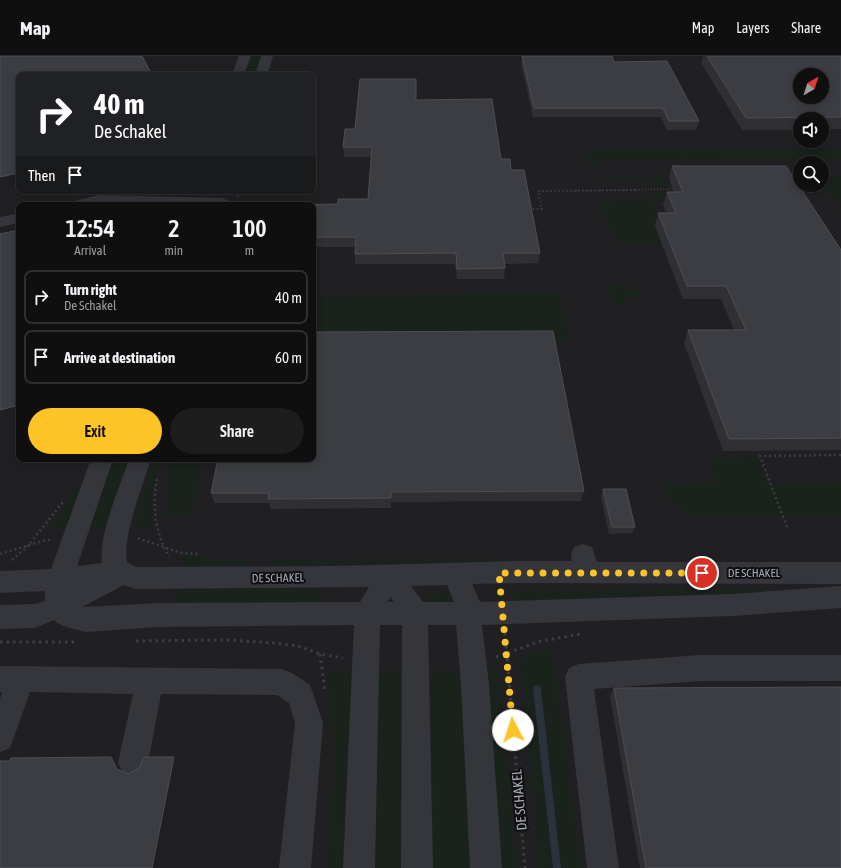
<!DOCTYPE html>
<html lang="en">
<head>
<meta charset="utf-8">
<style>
  :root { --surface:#0f0f10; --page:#1d1d1e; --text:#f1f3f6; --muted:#9b9c9f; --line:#2f2f30; --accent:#fec425 }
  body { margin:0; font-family:"Asap Condensed",sans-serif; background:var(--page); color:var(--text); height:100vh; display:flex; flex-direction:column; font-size:15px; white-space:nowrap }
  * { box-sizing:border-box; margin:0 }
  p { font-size:13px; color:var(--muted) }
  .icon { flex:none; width:22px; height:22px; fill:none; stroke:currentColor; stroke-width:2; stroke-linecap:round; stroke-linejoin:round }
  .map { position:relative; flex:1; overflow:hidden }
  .side { position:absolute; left:16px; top:146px; width:300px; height:260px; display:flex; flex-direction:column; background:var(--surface); border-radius:8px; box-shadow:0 2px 10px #0003,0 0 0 1px var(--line) }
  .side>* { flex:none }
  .top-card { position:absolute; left:16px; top:16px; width:300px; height:122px; border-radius:8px; box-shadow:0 2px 10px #0003,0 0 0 1px var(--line); background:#202124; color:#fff; overflow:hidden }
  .needle { width:26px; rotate:39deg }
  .fabs { position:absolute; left:793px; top:12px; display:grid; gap:8px }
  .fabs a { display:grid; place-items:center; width:36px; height:36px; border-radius:50%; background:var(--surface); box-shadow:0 2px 10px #0003,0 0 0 1px var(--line); font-size:20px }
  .pin { position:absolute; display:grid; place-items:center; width:34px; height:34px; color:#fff; margin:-17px; border:2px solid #fff; border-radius:50%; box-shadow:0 1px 4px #0007 }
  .me { position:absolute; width:44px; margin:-22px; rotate:355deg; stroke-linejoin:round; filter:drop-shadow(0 0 3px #0008) }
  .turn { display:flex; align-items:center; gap:14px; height:84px; padding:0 12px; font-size:18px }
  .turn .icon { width:52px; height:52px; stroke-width:2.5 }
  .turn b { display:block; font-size:28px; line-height:34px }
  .then { display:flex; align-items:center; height:38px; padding:0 12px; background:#0003; gap:8px; font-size:15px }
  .eta { display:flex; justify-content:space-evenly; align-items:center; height:68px; text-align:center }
  .eta b { font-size:24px; font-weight:600; line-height:28px }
  .action { display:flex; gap:8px; margin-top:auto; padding:8px 12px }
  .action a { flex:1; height:46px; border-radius:24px; background:var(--accent); color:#111; font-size:16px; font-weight:600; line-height:46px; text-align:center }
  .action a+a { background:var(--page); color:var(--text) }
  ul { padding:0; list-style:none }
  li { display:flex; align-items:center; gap:12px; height:54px; margin:0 8px 6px; padding:0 4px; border:2px solid var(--line); border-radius:8px }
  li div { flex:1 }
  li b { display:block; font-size:15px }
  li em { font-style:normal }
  header { display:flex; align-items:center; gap:24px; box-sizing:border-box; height:56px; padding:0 20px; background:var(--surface); border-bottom:1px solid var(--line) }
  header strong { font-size:19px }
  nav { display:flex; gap:22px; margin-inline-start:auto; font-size:14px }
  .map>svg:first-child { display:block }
  .built { fill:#202023; fill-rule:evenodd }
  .green { fill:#1a221c }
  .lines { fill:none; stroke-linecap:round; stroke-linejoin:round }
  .stream { fill:#2a323b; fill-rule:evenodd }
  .path-far3 { stroke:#3b3d43; stroke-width:1.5; stroke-dasharray:1 2; stroke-linecap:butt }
  .path-far2 { stroke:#3b3d43; stroke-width:2; stroke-dasharray:1.5 2.5; stroke-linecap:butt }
  .path-far1 { stroke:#3b3d43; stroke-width:2.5; stroke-dasharray:2 3; stroke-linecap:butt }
  .path { stroke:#3b3d43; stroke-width:3; stroke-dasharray:2.5 4; stroke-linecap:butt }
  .minor { fill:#35363c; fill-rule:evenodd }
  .wall { fill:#303034 }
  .shaded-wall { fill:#1f1f22 }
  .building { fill:#3c3d42; stroke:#4d4e54; fill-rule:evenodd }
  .route { stroke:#fec425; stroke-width:7; stroke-dasharray:0 12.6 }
  .labels { text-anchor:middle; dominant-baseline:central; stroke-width:4; stroke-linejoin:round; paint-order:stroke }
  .street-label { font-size:12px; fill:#a5aab7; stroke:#0f0f11 }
  .near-street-label { font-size:14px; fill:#a5aab7; stroke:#0f0f11 }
</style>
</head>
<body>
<header>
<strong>Map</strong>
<nav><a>Map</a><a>Layers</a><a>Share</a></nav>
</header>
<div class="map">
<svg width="841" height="812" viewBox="0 0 841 812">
  <rect width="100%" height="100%" fill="#141416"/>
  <path class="built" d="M0,0H841V812H0ZM19,19H313V135H19ZM800,19H822V41H800ZM800,63H822V85H800ZM800,107H822V129H800ZM19,149H313V403H19Z"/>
  <path class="green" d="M251,0H261L255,19H244Z
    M606,93H841V103H772L775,108H772L769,103L597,104L599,109H594L586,104L588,98L595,94Z
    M654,116H657L659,122H663L667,131H651L648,124H605V121H656Z
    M822,120H841V155L822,126Z
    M654,137H669L673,145L652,146L665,176L661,186L662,189C612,189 616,192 600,145L653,144Z
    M624,227L626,234H639L641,240H624L625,248H612L609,232L614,228Z
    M560,237L570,285L313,288V240Z
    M756,401L766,427L841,426V460L707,461C684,458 668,452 663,427L716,426L709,402Z
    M113,403H132L110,472H90Z
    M154,403H159C152,426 149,448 152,472L150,473L134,471Z
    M172,403H205L191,458L165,461L166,427Z
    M74,430L79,435L66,472H49L67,447Z
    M184,499L213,504H249L252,507L246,510L182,511Z
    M483,503L489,504L491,507L267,510L266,509L275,504Z
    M177,532H323L321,551H173Z
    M760,533L761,537L514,549L513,535Z
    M450,535L461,547L424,549L421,544L434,539Z
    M551,593L553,598L581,812H540L520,608L529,597Z
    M458,614L461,638L469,812H434L431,615Z
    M487,614H499L500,620L516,812H501Z
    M329,615H352L341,812H328L334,701L332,661L327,619Z
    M381,615H403L401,812H374L379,622Z"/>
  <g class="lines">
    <path class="stream" d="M537,629L540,630L541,633L561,812H553L533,633L534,630Z"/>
    <path class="path-far3" d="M570,135L673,133"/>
    <path class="path-far2" d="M238,141L239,135
      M530,155L531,153H542L538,135L638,134"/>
    <path class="path-far1" d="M157,423C152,451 155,476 169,501
      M787,471L760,400L841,399
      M138,482L181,497L198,498
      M0,498L46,484H51
      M12,504L27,491L63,446"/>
    <path class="path" d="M505,577L525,812
      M136,585L227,584L274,587L298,590L320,598L343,602
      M0,586H75
      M320,598L325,636
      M496,601L541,585L581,578"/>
    <path class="minor" d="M239,0H251L244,19H232Z
      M261,0H273L267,19H255Z
      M98,139L222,142L227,144L230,147L228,149H68L71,146Z
      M19,157V167L0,171V161Z
      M91,403H113L77,510L102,507C98,479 120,431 129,403H151C143,429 122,480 127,506L136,511L336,510L517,505H572L571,498L574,491L583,488L592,491L597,506H841V528L517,527L472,528L480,546L732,538L841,530V552L732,560L482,569L489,628L502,812H470L461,628L456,569H428L433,812H401L402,569H380L375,812H343L354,569L158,571L86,576L66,571L57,567L54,564L35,572L0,573V549L35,548L45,545V535L0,537V515L51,513ZM124,529L136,533L369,531L360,546L158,547L82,551ZM447,529L454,546H423L411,530ZM390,541L394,546H388Z
      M700,599H841V625H700L594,633L619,812H587L565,621L569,612L579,608Z
      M0,610L282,613L292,617L310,629L323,667L311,812H279L295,667L289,647L277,639L161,638L148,707L143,717L133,722L123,717L118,707L133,638L30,636L10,692L0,696V643L2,636H0Z"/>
  </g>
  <path class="wall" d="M522,0L614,6L699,65L696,74H667L661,61H533L521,8Z
    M703,0H841V73H822V63H800V74H742L701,7Z
    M416,44L501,103L511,114L540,197L538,207L505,208V212L504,223H457L455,208H355V191H313V149L338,148L368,143L371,101H344L343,91L355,73Z
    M672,110L841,194V394L723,395L684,287L688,274H734L721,243H683L655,170L658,157H667L663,149L667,136H674L669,122Z
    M603,433L635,471L632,477L609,478L601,440Z
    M584,435L581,445L391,446V452L271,453L269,447H214L211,437Z
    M614,632L841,812H640L610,640Z"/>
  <path class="shaded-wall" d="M19,117V127L0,131V121Z
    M19,349V360L0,366V354Z
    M111,701L117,707L122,718L117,713Z
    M174,701L179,707L158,812H152Z"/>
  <path class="building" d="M0,0H142L152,19H19V117L0,121Z
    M522,0H612L614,6L667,5L699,65H669L663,52H534Z
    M707,0H841V61L746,62ZM800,19H822V41H800Z
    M360,23H416V44L492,43L501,103H510L511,114H524L540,197H503L505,212L457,213L456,197L355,198L356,181H313V149H283L338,148V143H368L372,91H343L345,73H355Z
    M672,110H786L841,194V382L729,383L688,274H746L726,230H687L658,157H676L667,136H683Z
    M19,174V349L0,354V178Z
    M553,275L584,435L391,436V442L268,443L269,437H211L218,403H313V276Z
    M603,433H626L635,471H612Z
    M841,631V812H646L614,632Z
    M111,701L117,713L128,718L139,712L144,701H174L152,812H0V705H10L11,702Z"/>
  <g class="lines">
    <path class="route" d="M513,674L499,517H702"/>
  </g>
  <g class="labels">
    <g class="street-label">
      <text x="754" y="517">DE SCHAKEL</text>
      <text transform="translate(278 522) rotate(-1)">DE SCHAKEL</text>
    </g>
    <g class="near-street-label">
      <text transform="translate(519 744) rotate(-95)">DE SCHAKEL</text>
    </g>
  </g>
</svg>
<div class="fabs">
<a><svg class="needle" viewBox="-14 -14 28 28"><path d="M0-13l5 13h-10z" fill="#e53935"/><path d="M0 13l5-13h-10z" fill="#9b9c9f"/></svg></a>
<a><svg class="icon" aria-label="sound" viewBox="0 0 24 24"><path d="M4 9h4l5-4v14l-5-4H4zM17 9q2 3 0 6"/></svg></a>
<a><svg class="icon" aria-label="search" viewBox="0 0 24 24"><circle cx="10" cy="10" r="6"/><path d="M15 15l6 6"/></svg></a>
</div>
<div class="pin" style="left:702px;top:517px;background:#d93025"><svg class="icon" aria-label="arrive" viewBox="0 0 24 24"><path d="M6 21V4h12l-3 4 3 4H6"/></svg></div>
<svg class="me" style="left:513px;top:674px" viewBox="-20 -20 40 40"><circle r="19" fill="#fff"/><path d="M0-13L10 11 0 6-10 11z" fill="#fec425"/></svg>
<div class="top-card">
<div class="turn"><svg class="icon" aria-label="right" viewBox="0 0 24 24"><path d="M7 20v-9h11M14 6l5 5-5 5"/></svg><div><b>40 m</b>De Schakel</div></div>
<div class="then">Then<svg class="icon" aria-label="arrive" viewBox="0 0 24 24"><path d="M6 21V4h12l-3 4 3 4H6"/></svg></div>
</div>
<section class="side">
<div class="eta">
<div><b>12:54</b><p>Arrival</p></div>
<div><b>2</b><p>min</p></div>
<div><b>100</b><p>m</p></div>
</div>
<ul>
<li><svg class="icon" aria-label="right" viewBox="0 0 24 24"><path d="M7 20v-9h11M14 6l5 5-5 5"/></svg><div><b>Turn right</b><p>De Schakel</p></div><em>40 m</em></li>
<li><svg class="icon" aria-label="arrive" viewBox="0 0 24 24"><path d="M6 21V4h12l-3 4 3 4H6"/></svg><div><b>Arrive at destination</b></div><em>60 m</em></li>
</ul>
<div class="action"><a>Exit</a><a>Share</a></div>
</section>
</div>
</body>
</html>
